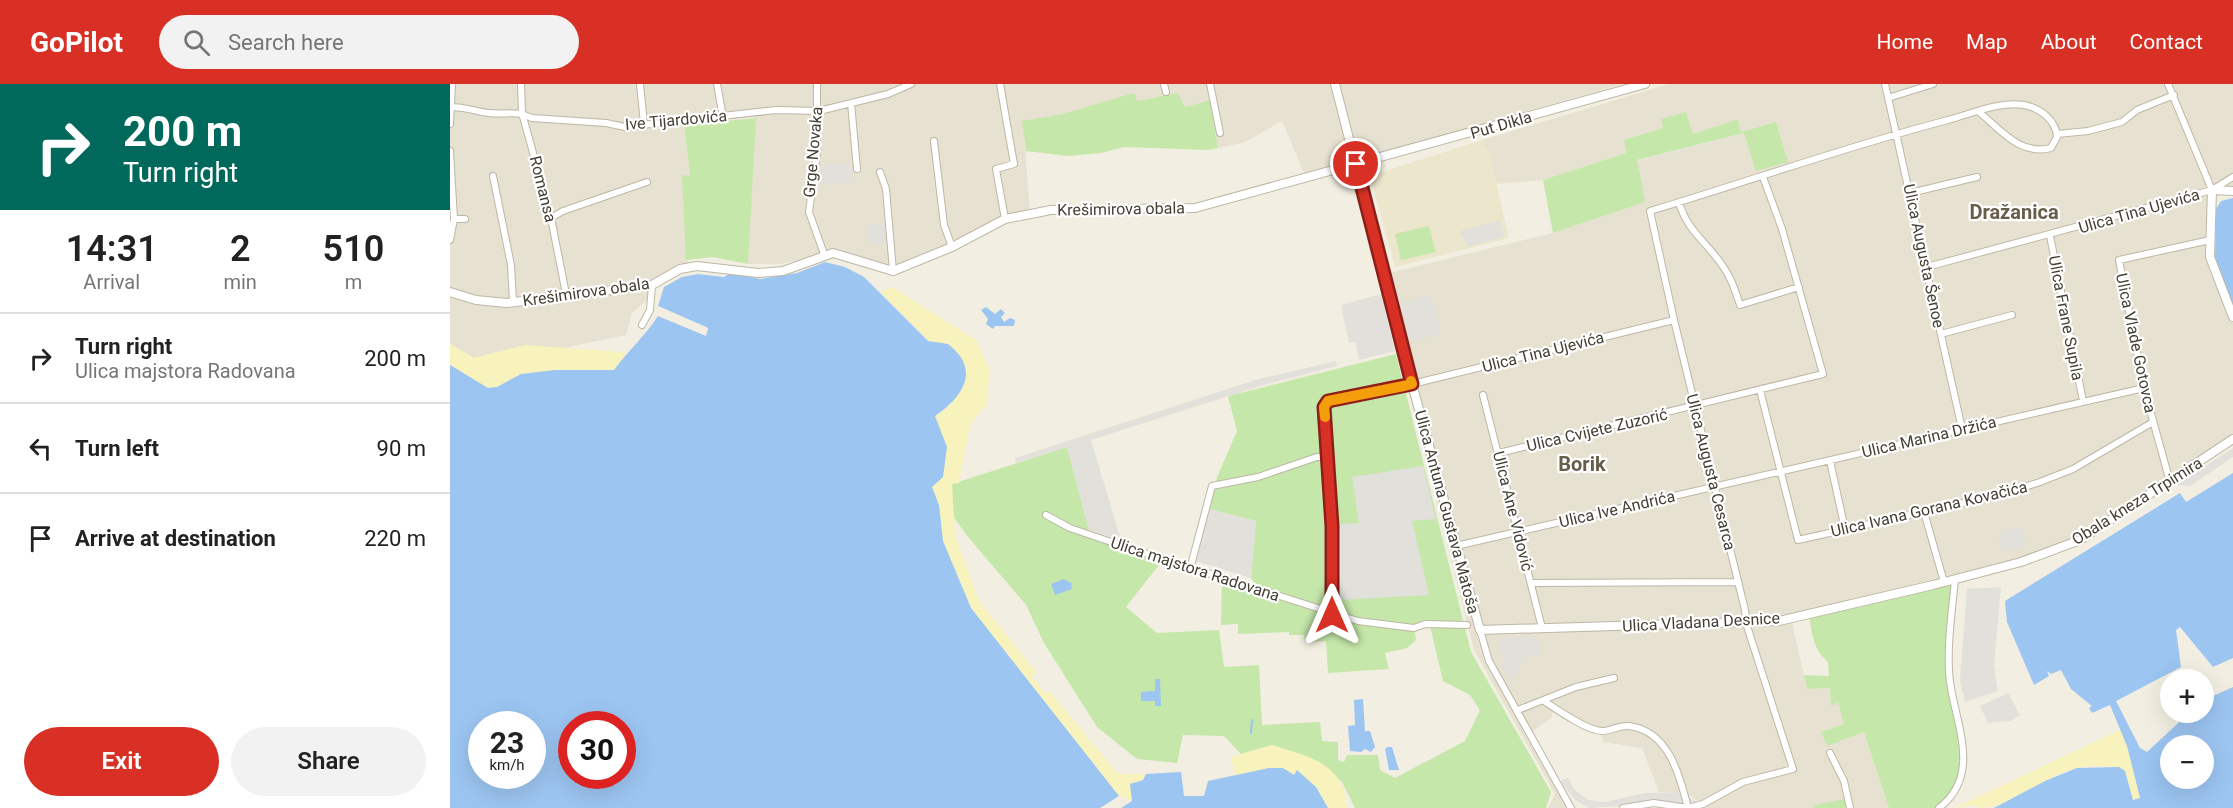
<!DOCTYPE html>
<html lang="en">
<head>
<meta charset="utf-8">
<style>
  :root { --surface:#fff; --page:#f2f2f2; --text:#222; --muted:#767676; --line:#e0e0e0; --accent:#d93025 }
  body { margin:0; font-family:Roboto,sans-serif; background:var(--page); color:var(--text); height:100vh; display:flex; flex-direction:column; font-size:22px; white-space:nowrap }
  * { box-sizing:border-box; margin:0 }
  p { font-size:20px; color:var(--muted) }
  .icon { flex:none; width:33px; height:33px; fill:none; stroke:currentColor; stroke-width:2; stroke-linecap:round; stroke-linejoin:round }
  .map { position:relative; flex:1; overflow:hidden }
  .sheet { display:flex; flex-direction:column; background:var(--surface); width:450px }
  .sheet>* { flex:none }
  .hud { background:#00695c; color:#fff; overflow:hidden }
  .fabs { position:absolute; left:1710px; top:585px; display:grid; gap:12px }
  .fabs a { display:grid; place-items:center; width:54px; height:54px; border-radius:50%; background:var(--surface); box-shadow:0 6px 24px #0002; font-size:30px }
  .speed { position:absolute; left:18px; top:627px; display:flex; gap:12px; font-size:30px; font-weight:700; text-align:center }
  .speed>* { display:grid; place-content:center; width:78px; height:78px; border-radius:50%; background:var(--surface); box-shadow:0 6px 24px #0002; line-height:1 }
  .speed small { font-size:15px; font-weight:400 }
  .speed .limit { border:9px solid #d22; background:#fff; color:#111 }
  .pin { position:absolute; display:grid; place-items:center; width:51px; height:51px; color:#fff; margin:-26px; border:3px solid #fff; border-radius:50%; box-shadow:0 2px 6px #0007 }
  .me { position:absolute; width:66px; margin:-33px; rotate:0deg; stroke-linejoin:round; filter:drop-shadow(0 0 4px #0008) }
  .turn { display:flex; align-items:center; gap:21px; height:126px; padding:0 24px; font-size:27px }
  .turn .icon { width:78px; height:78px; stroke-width:2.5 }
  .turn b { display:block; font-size:42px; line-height:51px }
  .eta { display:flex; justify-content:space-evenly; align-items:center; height:102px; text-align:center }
  .eta b { font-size:36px; font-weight:600; line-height:42px }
  .button { display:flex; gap:12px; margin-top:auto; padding:12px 24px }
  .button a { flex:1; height:69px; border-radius:36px; background:var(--accent); color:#fff; font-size:24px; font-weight:600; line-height:69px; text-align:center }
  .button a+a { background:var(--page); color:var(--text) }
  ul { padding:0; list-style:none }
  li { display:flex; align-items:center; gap:18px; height:90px; padding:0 24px; border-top:2px solid var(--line) }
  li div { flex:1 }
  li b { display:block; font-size:22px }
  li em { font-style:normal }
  header { display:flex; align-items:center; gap:36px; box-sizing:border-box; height:84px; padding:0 30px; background:var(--accent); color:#fff }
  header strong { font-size:28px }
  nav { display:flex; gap:33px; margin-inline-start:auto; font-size:21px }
  .search { width:420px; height:54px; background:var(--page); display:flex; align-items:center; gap:15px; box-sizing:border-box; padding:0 21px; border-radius:33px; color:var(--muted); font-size:22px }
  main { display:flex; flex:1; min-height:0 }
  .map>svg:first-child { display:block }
  .residential { fill:#e6e1d0 }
  .education { fill:#ebe6cc }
  .green { fill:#c5e7aa }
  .sand { fill:#f8f2bc }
  .parking { fill:#e2e0db }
  .water { fill:#9cc5f1; fill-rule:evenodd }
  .pier { fill:#f2efe2 }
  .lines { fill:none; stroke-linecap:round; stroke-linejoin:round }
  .stream { stroke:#9cc5f1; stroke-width:2 }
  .minor-casing { stroke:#bdb7a5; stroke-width:8 }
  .tertiary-casing { stroke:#bdb7a5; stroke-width:10 }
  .minor { stroke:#fff; stroke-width:6 }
  .tertiary { stroke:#fff; stroke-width:8 }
  .route-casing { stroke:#8d1f18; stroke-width:15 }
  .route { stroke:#d93025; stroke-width:10 }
  .slow { stroke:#f59e0b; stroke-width:10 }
  .labels { text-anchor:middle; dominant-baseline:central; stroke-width:4.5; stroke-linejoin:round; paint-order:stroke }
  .street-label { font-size:16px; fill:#433f33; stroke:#fff }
  .quarter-label { font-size:20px; font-weight:bold; fill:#665e4a; stroke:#fff }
</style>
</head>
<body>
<header>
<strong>GoPilot</strong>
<div class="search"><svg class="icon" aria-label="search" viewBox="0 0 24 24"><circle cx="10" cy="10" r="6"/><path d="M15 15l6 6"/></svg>Search here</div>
<nav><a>Home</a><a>Map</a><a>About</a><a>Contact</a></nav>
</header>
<main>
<section class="sheet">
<div class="hud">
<div class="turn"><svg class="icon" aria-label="right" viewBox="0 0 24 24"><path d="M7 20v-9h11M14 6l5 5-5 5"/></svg><div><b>200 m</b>Turn right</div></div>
</div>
<div class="eta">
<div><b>14:31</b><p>Arrival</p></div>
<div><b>2</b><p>min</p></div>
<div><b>510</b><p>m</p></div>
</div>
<ul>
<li><svg class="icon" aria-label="right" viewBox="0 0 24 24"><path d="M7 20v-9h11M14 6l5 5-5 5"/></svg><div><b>Turn right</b><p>Ulica majstora Radovana</p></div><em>200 m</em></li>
<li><svg class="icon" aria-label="left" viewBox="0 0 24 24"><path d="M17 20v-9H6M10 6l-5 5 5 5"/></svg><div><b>Turn left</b></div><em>90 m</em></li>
<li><svg class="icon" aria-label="arrive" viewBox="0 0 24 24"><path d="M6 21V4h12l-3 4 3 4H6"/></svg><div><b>Arrive at destination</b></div><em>220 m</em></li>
</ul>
<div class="button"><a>Exit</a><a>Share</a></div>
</section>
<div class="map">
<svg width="1783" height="724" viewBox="0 0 1783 724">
  <rect width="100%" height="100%" fill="#f2efe2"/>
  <path class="residential" d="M0,0H1173L1027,41L907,80L935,190L1103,149L1194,118L1186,77L1295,49L1326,38L1291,48L1288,35L1243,50L1235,28L1213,44L1174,56L1176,69L1093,96L1047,100L1032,56L1219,0H1783V105L1758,114L1765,177L1783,221V355L1630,456L1571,478L1341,534L1357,605L1380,604L1381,621L1388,618L1394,640L1371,648L1377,662L1414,648L1439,724H1256L1242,713L1229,708H1209L1192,664L1153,658L1151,647L1103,624L1102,633L1081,649L1121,724H1098L1105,710L1024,566L949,269L898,83L856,94L832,37L793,59L768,64L760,16L734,23L728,9L686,17L684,10L613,30L573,37L580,129L561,134L453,185L374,170L331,180H298L305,28L231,39L234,41L240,93L233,92L238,183L203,201L202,212L182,229L176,251L109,265L75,261L24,274L0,260Z"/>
  <path class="education" d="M1032,56L1039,68L1059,154L945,183L920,92Z"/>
  <path class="green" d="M684,9L687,17L728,9L735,23L760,16L768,64L759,66L674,63L651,69L617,72L576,67L572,37L613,30Z
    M1236,28L1243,50L1288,35L1291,48L1326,38L1338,78L1306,87L1294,49L1187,76L1195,118L1103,149L1093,96L1176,69L1174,56L1213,44L1211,35Z
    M306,34L298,180L263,173L236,176L232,91L240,92L234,41Z
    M979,142L986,168L951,176L945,150Z
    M946,270L1021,568L1101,708L1096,724H905L892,698L869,678L822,661L791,670L774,652L733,651L727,679L687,675L647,643L594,559L576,521L518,453L503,432L502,400L617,363L639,446L712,477L676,523L707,549L769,546L774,583L809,581L812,641L870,638L872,657L888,658V676L894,678L897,671H928L930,686L945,694L1015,657L1030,626L1020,611L993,597L980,542L964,544L966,556L957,564L935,569L939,585L878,589L876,557L855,558L854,551H839V548L788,550V540L771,541L772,495L805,499L801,494L806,437L759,425L767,393L787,347L778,312Z
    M1505,496L1500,588L1514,663L1508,698L1489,724H1439L1414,648L1377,662L1371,648L1394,640L1388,618L1381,622L1380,604L1357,605L1354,591L1379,592L1378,578C1363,565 1362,550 1359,531Z
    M1396,715L1398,724H1364V721Z"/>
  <path class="sand" d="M442,203L526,256L540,287L536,321L520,341L509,399L502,400L505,451L529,517L586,588L582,593L594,608H600L668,690H696L682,717L669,712L521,524L493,457L489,421L482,402L484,332L500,322L480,258L430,208Z
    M0,260L24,274L75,261L173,268L176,270L164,286H105L71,290L47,303L38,304L0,281Z
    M1670,646L1677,662L1690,714L1683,716L1675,687L1669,683C1656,683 1640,681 1627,684C1592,692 1564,724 1528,724L1527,721L1504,724Z
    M822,661C860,673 893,678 897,724H878L866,703L844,691L819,684L785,691L781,673Z"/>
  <path class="parking" d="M400,79L401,98L371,101L370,83Z
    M1051,136L1054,153L1017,163L1010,147Z
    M436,138L439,157L419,161L418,141Z
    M931,210L945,267L909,276L905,258L899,259L891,221Z
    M981,211L991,250L961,258L951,219Z
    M886,277L887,282L807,303L641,356L671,456L639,446L617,363L566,379L565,374L805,296Z
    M1783,364V373L1740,402L1726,401Z
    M973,382L986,435L962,437L979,511L889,516L885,440L909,439L902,393Z
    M759,425L806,437L801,494L745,477Z
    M1570,442L1577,460L1553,468L1547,451Z
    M1551,503L1544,581L1548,607L1515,618L1510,596L1517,505Z
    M1087,552L1090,572L1078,571L1060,596L1051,580L1056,571L1050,569L1051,554Z
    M1558,609L1570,631L1560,637L1538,639L1530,622Z
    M1118,694L1124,705L1138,716L1155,718L1195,709L1229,708L1257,723L1238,724L1221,719L1139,724L1125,716L1113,701L1111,696Z"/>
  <path class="water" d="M1783,114V221L1765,177L1766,125L1771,117Z
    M375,178L395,183L414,193L478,257L498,260C532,286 512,314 485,332L497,363L493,393L482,403L489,421L493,457L521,524L669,712L650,724H0V281L38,304L47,303L71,290L105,286H164C178,267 195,252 208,232L256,251L258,244L208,222L214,203L232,193L248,190L274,193L281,189L310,195L347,189ZM32,640H82V692H32ZM122,640H172V692H122Z
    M536,223L545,230L551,225L555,229L551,233L554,238L560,234L565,236L564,242H545L543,245L536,240L538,235L531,226Z
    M1783,389V574L1763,583L1730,543L1726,546L1731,583L1666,617L1690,664L1697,668L1739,629L1754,628V616L1783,603V724H1544L1595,697L1627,684L1669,683L1675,687L1683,716L1690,714L1677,662L1660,621L1642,629L1639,624L1642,622L1621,605L1611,586L1601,590L1597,587L1599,592L1584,601L1557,538L1555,517L1730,409L1736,418ZM1720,662H1754V694H1720Z
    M614,495L621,499L622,505L605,511L601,500Z
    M705,595H710L711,622H705V617H691V608L705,607Z
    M913,615L915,647H920L925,663L921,668L915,665L911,668L900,667L898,642L905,641L904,616Z
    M938,663H942L949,686H939L935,665Z
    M819,684H833L844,691L847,686L866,703L878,724H671L682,717L680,700L693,696L696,690L731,688L734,712H754L758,697Z"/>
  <path class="pier" d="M208,222L258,244L256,252L208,232L212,231L225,237L254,246L207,225Z"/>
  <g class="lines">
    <path class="stream" d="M801,649L802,636"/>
    <g class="minor-casing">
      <path id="minor" d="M71,0L72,29L101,134L116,210
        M190,0L194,40
        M267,0L273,33
        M367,0V69L359,128L374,170
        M550,0L564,80L546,85L555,135
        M714,0L716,8
        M760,0L770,49
        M1435,0L1512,345
        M1718,0L1762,106
        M1438,14L1483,0
        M401,19L407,85
        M0,23C14,23 25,27 39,29C55,31 67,26 82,34L156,39L175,43L326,26L369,27L438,10L461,0
        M0,40L2,0
        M1607,50L1638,47L1672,38L1687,26L1724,11
        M484,57L494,141L502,163
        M0,67L4,135H15
        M430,88L436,105L443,187
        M43,92L61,181L63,218
        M1460,109L1527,93
        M1229,119C1239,149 1255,156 1272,181C1281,193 1285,206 1290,221L1349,203
        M101,134L113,127L197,98
        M1600,152L1633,317
        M0,156L4,135
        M1477,183L1762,106L1783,93
        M192,241L200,226L202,201
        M1491,250L1562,231
        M1310,306L1348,456L1550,411L1590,398L1623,385L1703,338
        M1033,311L1092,544
        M1049,369L1373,290L1332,145L1313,93
        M1380,377L1395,445
        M1720,398L1694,304L1669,176L1760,156
        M1474,428L1494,498
        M596,431L620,444L667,460L908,537L964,544L975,540L1017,541
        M1006,462L1694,304
        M740,485L762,402L808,393L867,373H878
        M1082,499L1287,498
        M882,531V442L874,323L878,317L954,302L1224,236
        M1030,546L1039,577L1121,724
        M1094,617C1106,625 1137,647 1152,647C1161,647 1169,641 1179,642C1219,647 1230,692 1238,724
        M1068,626L1126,603L1164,594
        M1380,669L1394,697L1400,724
        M1173,724L1204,719L1238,724L1253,720L1293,698L1343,685L1296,539L1295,526L1224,236L1200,127C1300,97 1398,62 1498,36C1521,30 1549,17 1574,21C1590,24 1606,36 1607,53L1601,64C1570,72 1551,46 1529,28
        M1489,724C1532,691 1506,641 1500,598C1496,568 1502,527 1505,496"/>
    </g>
    <g class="tertiary-casing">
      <path id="tertiary" d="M885,0L962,300L1030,546L1329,537L1483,501L1571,478L1630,456L1783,355
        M1783,107L1762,106L1760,173L1783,233
        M0,208L26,216L57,219L202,201L230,185L247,182L308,189L333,187L383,169L443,187L502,163L555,135L601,126L745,124L1195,0"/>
    </g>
    <use href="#minor" class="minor"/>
    <use href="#tertiary" class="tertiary"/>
  </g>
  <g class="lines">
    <g class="route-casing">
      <path id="route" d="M882,531V442L874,323L878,317L962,300L906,80"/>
    </g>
    <use href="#route" class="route"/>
    <path class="slow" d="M875,333L874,323L878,317L954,302L962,300L961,297"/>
  </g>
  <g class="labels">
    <g class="street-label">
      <text transform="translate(226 36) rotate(-5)">Ive Tijardovića</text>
      <text transform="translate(1051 41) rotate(-16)">Put Dikla</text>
      <text transform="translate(363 68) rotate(-85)">Grge Novaka</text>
      <text transform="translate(93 105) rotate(76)">Romansa</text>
      <text transform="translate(671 125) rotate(-1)">Krešimirova obala</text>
      <text transform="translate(1689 127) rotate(-16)">Ulica Tina Ujevića</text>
      <text transform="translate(1474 172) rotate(78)">Ulica Augusta Šenoe</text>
      <text transform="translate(136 208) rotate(-8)">Krešimirova obala</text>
      <text transform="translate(1616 234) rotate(79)">Ulica Frane Supila</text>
      <text transform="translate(1686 259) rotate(78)">Ulica Vlade Gotovca</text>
      <text transform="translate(1093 268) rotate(-14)">Ulica Tina Ujevića</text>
      <text transform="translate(1147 346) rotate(-13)">Ulica Cvijete Zuzorić</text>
      <text transform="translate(1479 353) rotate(-13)">Ulica Marina Držića</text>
      <text transform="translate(1261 388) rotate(76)">Ulica Augusta Cesarca</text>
      <text transform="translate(1687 417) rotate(-32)">Obala kneza Trpimira</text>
      <text transform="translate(1167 425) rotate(-13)">Ulica Ive Andrića</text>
      <text transform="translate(1479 425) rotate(-13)">Ulica Ivana Gorana Kovačića</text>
      <text transform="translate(1063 427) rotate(76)">Ulica Ane Vidović</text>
      <text transform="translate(997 428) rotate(75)">Ulica Antuna Gustava Matoša</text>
      <text transform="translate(745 485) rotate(18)">Ulica majstora Radovana</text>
      <text transform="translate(1251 538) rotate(-3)">Ulica Vladana Desnice</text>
    </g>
    <g class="quarter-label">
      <text x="1564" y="128">Dražanica</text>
      <text x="1132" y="380">Borik</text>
    </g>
  </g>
</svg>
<div class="fabs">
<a>+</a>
<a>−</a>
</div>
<div class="speed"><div>23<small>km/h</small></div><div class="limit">30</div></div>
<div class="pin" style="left:906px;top:80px;background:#d93025"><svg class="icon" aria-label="arrive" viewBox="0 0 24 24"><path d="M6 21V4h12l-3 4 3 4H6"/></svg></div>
<svg class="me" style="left:882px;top:531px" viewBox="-20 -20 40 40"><path d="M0-17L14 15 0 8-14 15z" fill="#d93025" stroke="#fff" stroke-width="4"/></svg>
</div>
</main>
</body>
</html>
